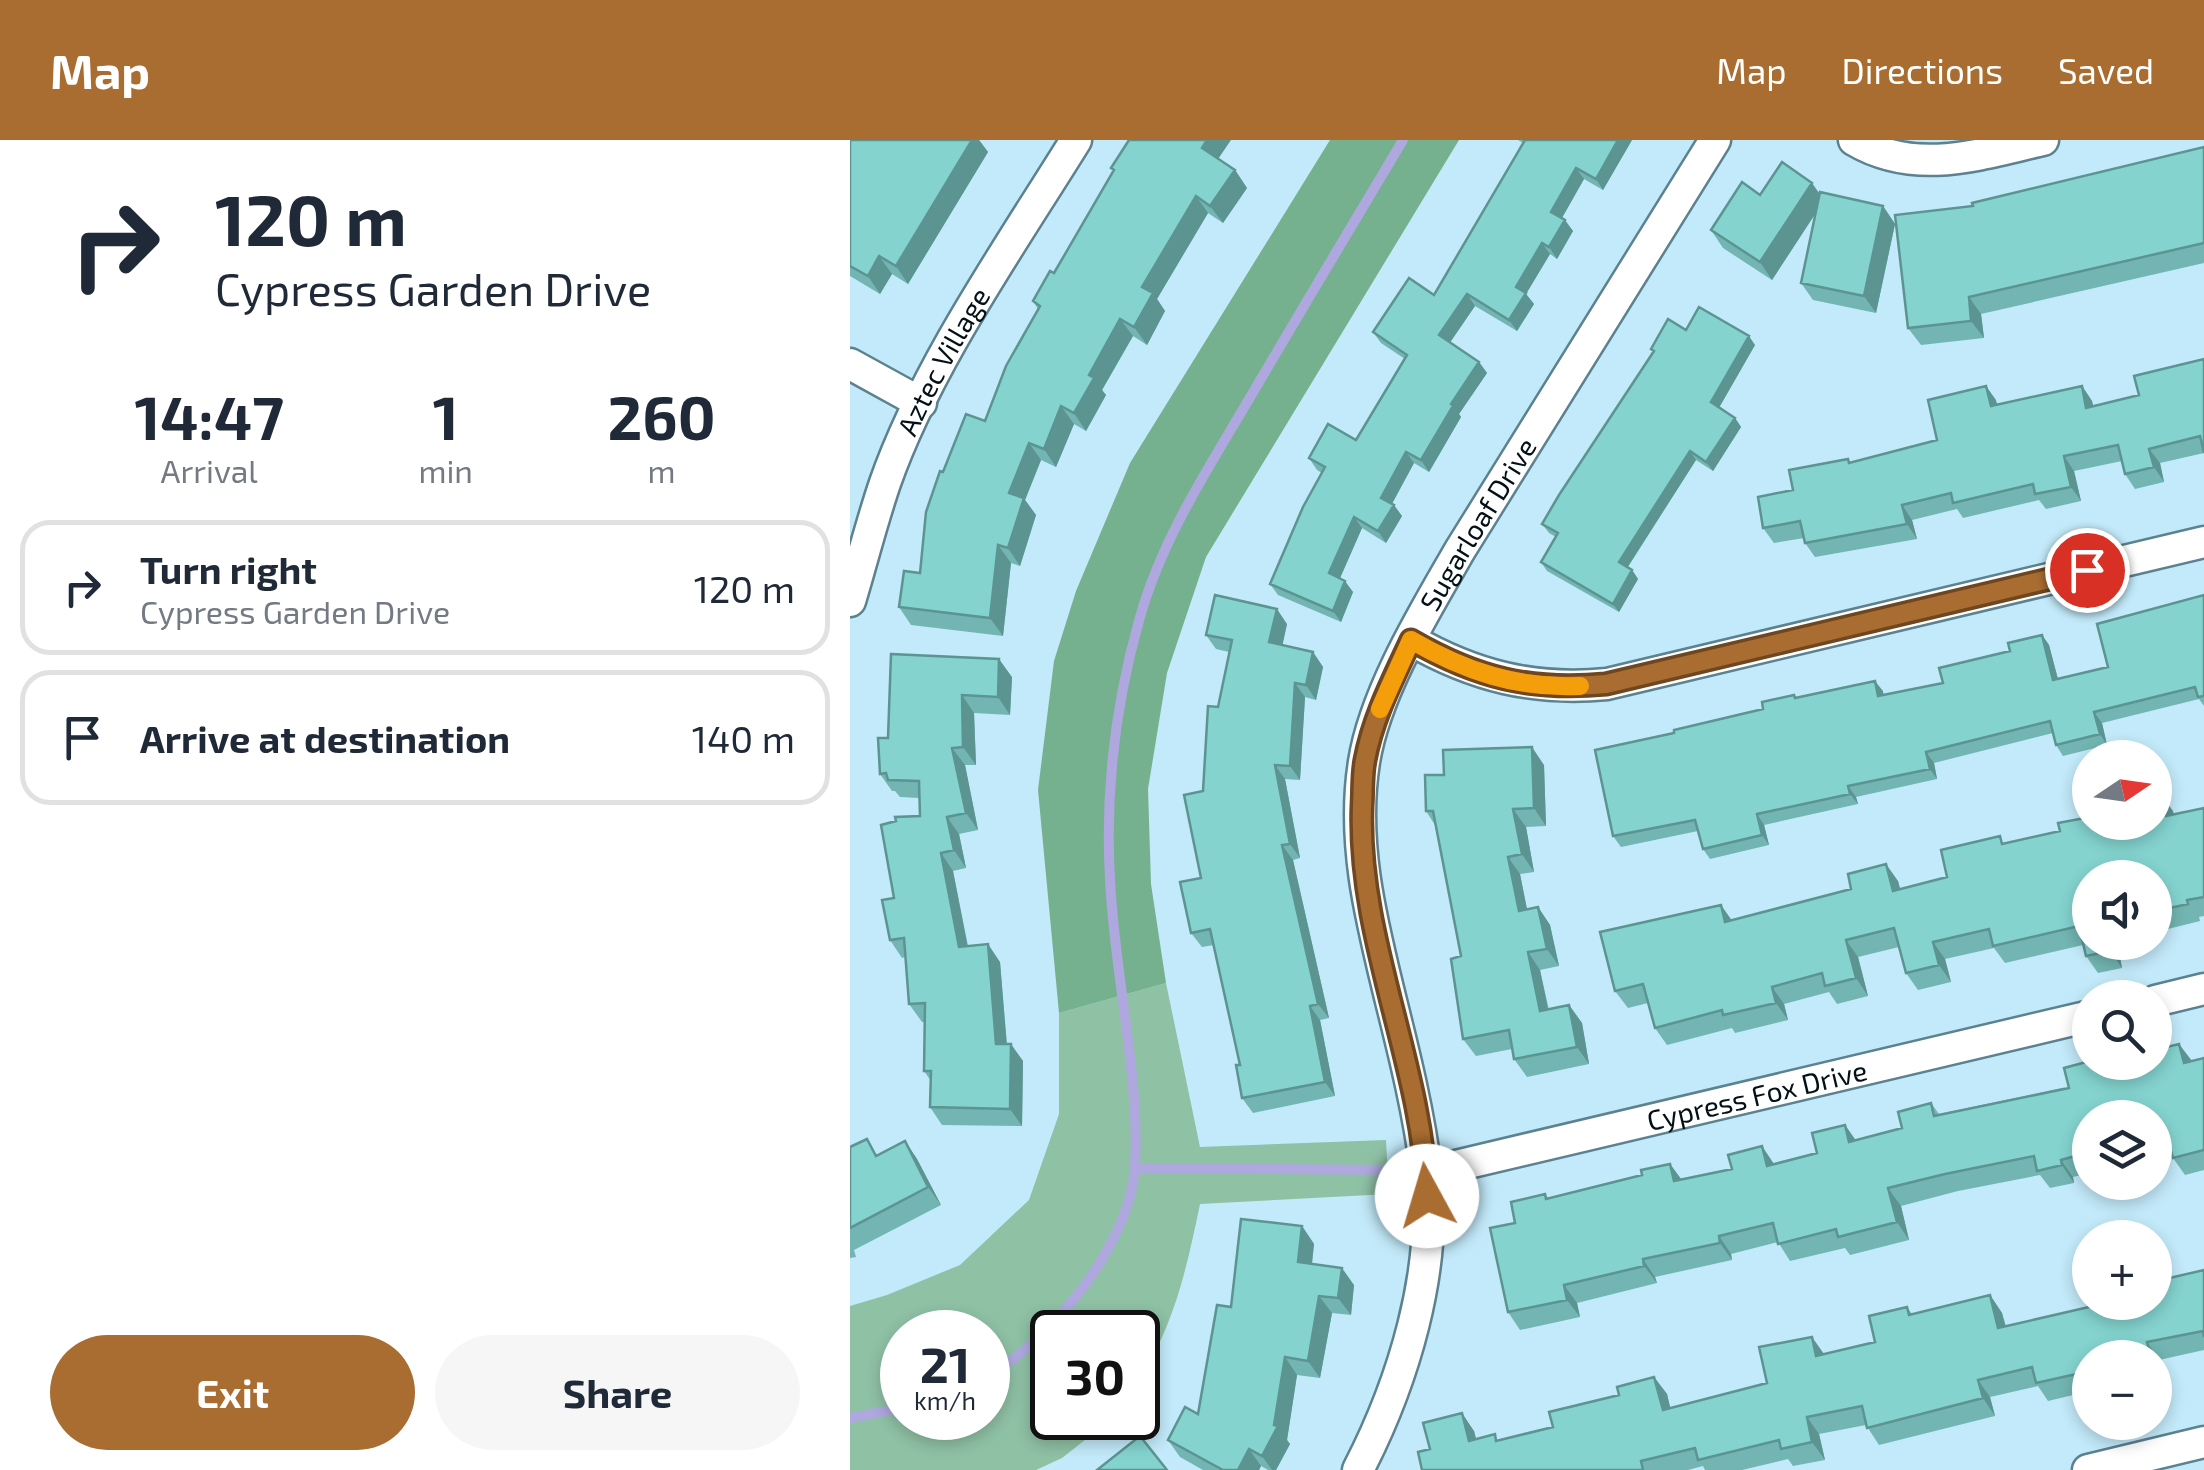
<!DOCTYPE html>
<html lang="en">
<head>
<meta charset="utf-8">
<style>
  :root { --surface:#fff; --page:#f6f6f7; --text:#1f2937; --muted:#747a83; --line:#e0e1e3; --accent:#aa6d31 }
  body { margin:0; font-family:"Exo 2",sans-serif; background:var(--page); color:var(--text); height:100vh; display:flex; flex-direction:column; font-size:38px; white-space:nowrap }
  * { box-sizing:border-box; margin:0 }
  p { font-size:32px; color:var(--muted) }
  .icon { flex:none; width:55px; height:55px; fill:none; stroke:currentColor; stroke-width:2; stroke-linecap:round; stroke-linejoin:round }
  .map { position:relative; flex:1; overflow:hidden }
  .details { display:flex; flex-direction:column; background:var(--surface); width:850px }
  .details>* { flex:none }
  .guide { background:#fff; color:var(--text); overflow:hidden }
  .needle { width:65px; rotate:77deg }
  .buttons { position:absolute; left:1222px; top:600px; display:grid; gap:20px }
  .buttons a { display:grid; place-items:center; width:100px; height:100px; border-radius:50%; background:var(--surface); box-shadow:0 5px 15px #0003; font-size:50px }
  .speed { position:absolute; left:30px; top:1170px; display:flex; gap:20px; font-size:50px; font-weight:700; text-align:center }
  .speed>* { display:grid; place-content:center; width:130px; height:130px; border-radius:50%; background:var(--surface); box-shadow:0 5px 15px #0003; line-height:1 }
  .speed small { font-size:25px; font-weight:400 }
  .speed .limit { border:5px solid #111; border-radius:15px; background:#fff; color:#111 }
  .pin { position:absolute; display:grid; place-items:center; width:85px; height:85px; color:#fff; margin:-42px; border:5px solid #fff; border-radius:50%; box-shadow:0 2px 10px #0007 }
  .me { position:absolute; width:110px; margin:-55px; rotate:354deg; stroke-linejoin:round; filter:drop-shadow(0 0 8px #0008) }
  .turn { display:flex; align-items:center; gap:35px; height:210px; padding:0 50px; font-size:45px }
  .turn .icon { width:130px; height:130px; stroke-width:2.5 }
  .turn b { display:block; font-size:70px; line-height:85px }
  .eta { display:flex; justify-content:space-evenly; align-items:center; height:170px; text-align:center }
  .eta b { font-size:60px; font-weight:700; line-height:70px }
  .button { display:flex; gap:20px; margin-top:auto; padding:20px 50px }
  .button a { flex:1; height:115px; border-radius:60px; background:var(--accent); color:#fff; font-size:40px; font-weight:700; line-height:115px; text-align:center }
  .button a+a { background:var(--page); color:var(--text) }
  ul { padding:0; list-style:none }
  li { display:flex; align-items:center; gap:30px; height:135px; margin:0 20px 15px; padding:0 30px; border:5px solid var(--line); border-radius:30px }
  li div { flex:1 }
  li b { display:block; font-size:38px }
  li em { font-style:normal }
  header { display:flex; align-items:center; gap:60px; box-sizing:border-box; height:140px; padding:0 50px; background:var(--accent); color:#fff }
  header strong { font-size:48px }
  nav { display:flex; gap:55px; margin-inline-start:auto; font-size:35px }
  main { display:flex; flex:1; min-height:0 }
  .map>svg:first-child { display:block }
  .green { fill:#8fc1a5; fill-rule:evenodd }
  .forest { fill:#75b08f }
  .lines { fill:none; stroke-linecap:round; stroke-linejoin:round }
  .stream { stroke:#aea8de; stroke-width:10 }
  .street-casing { stroke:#5c818f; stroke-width:35 }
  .street { stroke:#fff; stroke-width:30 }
  .wall { fill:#72b5b2 }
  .shaded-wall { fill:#5c9491 }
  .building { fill:#84d3cf; stroke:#5c9491; stroke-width:2.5 }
  .route-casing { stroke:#6e4720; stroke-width:25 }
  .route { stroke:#aa6d31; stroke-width:18 }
  .slow { stroke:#f59e0b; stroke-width:18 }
  .labels { text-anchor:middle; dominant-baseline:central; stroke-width:8; stroke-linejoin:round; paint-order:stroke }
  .street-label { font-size:28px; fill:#031015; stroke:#ddf5fe }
</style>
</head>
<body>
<header>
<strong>Map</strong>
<nav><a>Map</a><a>Directions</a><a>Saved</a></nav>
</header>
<main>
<section class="details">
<div class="guide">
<div class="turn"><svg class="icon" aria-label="right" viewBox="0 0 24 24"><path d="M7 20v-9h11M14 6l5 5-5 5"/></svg><div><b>120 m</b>Cypress Garden Drive</div></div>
</div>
<div class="eta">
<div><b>14:47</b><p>Arrival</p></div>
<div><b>1</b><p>min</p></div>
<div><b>260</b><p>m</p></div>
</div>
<ul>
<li><svg class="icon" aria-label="right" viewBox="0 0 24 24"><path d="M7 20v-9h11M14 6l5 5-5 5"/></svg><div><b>Turn right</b><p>Cypress Garden Drive</p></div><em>120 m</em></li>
<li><svg class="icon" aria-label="arrive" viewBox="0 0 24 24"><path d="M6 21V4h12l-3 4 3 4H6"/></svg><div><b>Arrive at destination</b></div><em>140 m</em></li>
</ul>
<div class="button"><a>Exit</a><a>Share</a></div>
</section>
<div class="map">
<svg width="1354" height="1330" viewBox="0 0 1354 1330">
  <rect width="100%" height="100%" fill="#c3eafa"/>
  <path class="green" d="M316,843L350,1007L536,1000L539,1054L350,1064C337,1127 324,1187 288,1241V1192H202V1278H263L212,1318L186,1330H0V1166L37,1155L110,1125L179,1060L209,974V873ZM52,1192H138V1278H52Z"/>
  <path class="forest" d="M480,0H609L356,417L317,533L298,649L301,744L316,843L209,873L188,650L204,521L226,451L280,323Z"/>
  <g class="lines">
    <path class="stream" d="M285,1028L544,1030
      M138,1236C202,1199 281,1103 285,1026C290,934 264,833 260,739C255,652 266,561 290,477C313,396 360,326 402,254C452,169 502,85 553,0
      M0,1278L52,1268"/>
    <g class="street-casing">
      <g id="street">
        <path d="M1004,0C1065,36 1128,15 1193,0"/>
        <path d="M0,224L71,263"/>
        <path id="s1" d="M0,461C12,421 22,381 35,343C76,226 161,105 226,0"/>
        <path d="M561,500C624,536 683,551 757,544L1354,402"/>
        <path d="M1305,861L1354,849"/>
        <path id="s2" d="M576,1033L1240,876"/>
        <path id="s3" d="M508,1330C553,1243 588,1130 576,1031C569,974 555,917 541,861C522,783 501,704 514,622C525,552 575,471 610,410L865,0"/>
        <path d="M1238,1330L1354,1302"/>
      </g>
    </g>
    <use href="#street" class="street"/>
  </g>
  <path class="wall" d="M0,0H129L138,12L58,144L42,134L30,154L0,136Z
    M668,0H782L753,50L734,39L712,78L723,91L707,119L700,114L676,154L684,164L667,191L625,166L600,202L629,222L637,233L609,274L611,277L579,332L564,323L542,364L552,376L536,403L512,388L490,438L503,452L491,482L428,455L420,444L472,333L467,330L459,318L506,300L555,219L531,203L523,192L584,155L673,3Z
    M1354,7V123L1131,174L1134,198L1071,205L1058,188L1123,66Z
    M368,19L385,30L397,48L373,83L358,73L307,159L315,171L297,205L283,196L252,250L256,255L236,291L224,284L206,327L191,320L175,360L186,375L170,426L161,423L153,496L61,485L49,467L70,433L93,332L135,281L188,169L183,161L204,133L263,31L261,28Z
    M970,54L1033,66L1045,84L1026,173L963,160L951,143L966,73L922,140L873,108L861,90L910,55Z
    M836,190L905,205L869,268L885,278L891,287L863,331L846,320L778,427L782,430L788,439L769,472L697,431L691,422L706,397L699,393L692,384L803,212L801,209Z
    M1354,219V313L1310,323L1314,342L1285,349L1275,334L1272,321L1224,331L1231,361L1196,369L1189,360L1113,378L1107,369L1062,380L1067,399L965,417L955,403L954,398L924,403L913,388L943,350L998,319L1001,323L1087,300L1136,246L1147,264L1232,246L1242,261L1243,266L1289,255Z
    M1354,455V566L1349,559L1252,583L1257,605L1213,616L1206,605L1203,593L1084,623L1087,639L1006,657L1008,664L914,685L919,705L860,719L853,709L848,691L771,707L763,696L824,593L913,569L946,558L1033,551V555L1093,543L1192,495L1199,505L1208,539L1258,527Z
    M437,484L432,505L463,512L473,527L466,560L455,557L450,640L435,639L450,718L443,720L479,878L470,880L485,956L403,973L392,958L390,925L364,805L352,807L341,793L351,738L353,651L379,512L366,509L356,495Z
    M41,514L162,537L160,575L124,573L126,625H115L128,690L109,694L116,728L103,731L118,806L150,822L157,904L173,921L172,986L92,985L80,967L81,941L74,931L75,882H72L59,864L55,817L52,818L40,800L44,758L70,676L69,658L50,657L45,651H42L30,634L38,598Z
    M694,625L696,686L676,687L684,732L670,734L677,770L688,767L700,785L709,826L690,830L699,870L719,865L732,883L739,924L677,937L664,919L662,909L626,916L613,899L611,816L585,685L576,671L594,635Z
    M1310,653L1323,674L1354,668V776L1349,777L1350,781L1318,789L1305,771V738H1240V802H1267L1272,828L1248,833L1236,816L1233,805L1155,823L1144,808L1095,819L1101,842L1068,850L1056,833L1049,807L1008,817L1018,856L987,864L979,852L934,864L938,880L885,893L882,888L817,905L805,888L798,863L778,868L765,851L882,780L1048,741L1050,749L1097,737L1155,703L1210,691L1240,677Z
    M1354,918V1030L1335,1035L1323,1018L1321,1012L1305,1016V978H1240V1033L1223,1037L1224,1043L1200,1048L1190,1035L1108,1051L1051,1066L1059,1100L1000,1115L995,1108L940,1121L928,1102L881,1114L882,1120L805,1137L807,1143L727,1163L730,1177L670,1190L658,1172L665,1083L695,1054L698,1058L792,1035L820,1024L832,1040L924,1024L967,1013L995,985L1005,1000L1052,988L1081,963L1089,974Z
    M55,1001L67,1019L91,1065L4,1110L6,1117L0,1118V1007L28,1015Z
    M452,1086L464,1104L462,1124L504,1145L501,1175L482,1173L470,1238L447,1235L437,1300L440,1304L426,1330H418L411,1326L409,1330H353L330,1317L318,1300L348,1274L381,1167Z
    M1354,1130V1210L1309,1220L1314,1240L1305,1242V1218H1240V1251L1198,1261L1188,1246L1140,1257L1145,1276L1029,1305L1016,1285L969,1294L975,1320L943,1326L938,1319L892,1330H855L853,1326L838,1330H572L580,1309L624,1291L626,1299L649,1301L703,1287L804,1237L817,1254L820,1268L917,1243L974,1214L1025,1202L1057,1167L1062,1174L1140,1155L1152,1173L1156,1186L1252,1164L1318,1131L1319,1138Z"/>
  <path class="shaded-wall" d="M122,0H129L138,12L58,144L46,126Z
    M357,0H381L364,25L352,8Z
    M768,0H782L753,50L746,39Z
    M726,28L734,39L709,83L701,72Z
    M385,30L397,48L373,83L360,66Z
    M962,43L974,60L922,140L910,122Z
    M346,56L358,73L307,159L315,171L297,205L284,187L292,147Z
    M1033,66L1045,84L1026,173L1014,156Z
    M715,80L723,91L707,119L699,107Z
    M692,103L700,114L676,154L684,164L667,191L659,180L666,147Z
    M29,116L42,134L30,154L18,136Z
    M617,154L625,166L597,207L589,195Z
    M1119,157L1131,174L1134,198L1121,181Z
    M270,179L283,196L252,250L256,255L236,291L224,273L239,235Z
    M899,196L905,205L867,271L861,262Z
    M629,222L637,233L609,274L611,277L579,332L571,320L601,264Z
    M1136,246L1146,260L1151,280L1141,266Z
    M1232,246L1242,261L1247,282L1236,268Z
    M211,266L224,284L206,327L194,309Z
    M885,278L891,287L863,331L856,322Z
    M179,303L191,320L175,360L186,375L170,426L158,408L159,353Z
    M1299,309L1310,323L1314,342L1304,327Z
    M840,311L846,320L775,431L769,422Z
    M556,312L564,323L539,369L531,358Z
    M1214,316L1224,331L1231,361L1221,347Z
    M544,365L552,376L536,403L528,391Z
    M1052,365L1062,380L1067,399L1057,384Z
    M504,377L512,388L487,445L479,433Z
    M148,405L161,423L153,496L140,478Z
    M782,430L788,439L769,472L763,464Z
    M495,441L503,452L491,482L483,471Z
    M427,469L437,484L430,517L419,502Z
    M1192,495L1199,505L1211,551L1203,540Z
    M463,512L473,527L466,560L456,545Z
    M149,519L162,537L160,575L148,557Z
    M1025,541L1033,551L1035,566L1028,556Z
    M445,543L455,557L450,640L440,626Z
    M112,555L124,573L126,625L113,607Z
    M1244,572L1252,583L1257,605L1250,594Z
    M682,607L694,625L696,686L684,668Z
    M102,608L115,625L128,690L116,673Z
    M1076,612L1084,623L1087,639L1080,629Z
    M425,625L435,639L450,718L440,704Z
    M998,646L1006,657L1008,664L1000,654Z
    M1310,653L1323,671L1328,693L1316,676Z
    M663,669L676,687L684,732L672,714Z
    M907,674L914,685L919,705L912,695Z
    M97,677L109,694L116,728L104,710Z
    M432,705L443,720L479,878L468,864Z
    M91,713L103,731L121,824L109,807Z
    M658,717L670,734L681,789L669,771Z
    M1036,724L1048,741L1055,768L1043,751Z
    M871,765L883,782H875Z
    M688,767L700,785L709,826L697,809Z
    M996,800L1008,817L1018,856L1006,838Z
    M1083,802L1095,819L1101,842L1089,825Z
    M1258,802H1267L1272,828L1260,811Z
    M138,804L150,822L158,921L146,904Z
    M678,812L690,830L702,889L690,871Z
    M922,847L934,864L938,880L926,863Z
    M719,865L732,883L739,924L727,907Z
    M460,866L470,880L485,956L475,942Z
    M161,904L173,921L172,986L160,969Z
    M1329,904L1342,921L1334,923Z
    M995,985L1007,1002H999Z
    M55,1001L67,1019L91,1065L78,1047Z
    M912,1006L924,1024L917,1026Z
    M1211,1020L1223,1037L1224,1043L1212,1025Z
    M820,1024L833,1042L824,1041Z
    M1038,1048L1051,1066L1059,1100L1047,1082Z
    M452,1086L464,1104L460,1140L448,1122Z
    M869,1096L881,1114L882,1120L870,1103Z
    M1305,1114L1318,1131L1323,1157L1311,1140Z
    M793,1119L805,1137L807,1143L794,1126Z
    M492,1128L504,1145L501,1175L488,1158Z
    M714,1145L727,1163L730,1177L717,1160Z
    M1140,1155L1152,1173L1160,1205L1148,1188Z
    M469,1156L482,1173L470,1238L458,1221Z
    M962,1197L974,1214L966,1216Z
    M1297,1202L1309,1220L1314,1240L1305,1227V1218H1301Z
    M435,1217L447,1235L437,1300L440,1304L426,1330H422L412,1316L424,1285Z
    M804,1237L817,1254L825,1287L813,1270Z
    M1128,1240L1140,1257L1145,1276L1133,1258Z
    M612,1273L624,1291L631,1318L619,1301Z
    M957,1277L969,1294L975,1320L962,1302Z
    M399,1309L411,1326L409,1330H388Z"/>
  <path class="building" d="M0,0H122L46,126L29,116L18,136L0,126Z
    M279,0H357L352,8L385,30L360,66L346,56L292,147L303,153L284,187L270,179L239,235L244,238L224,273L211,266L194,309L179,303L159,353L174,358L158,408L148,405L140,478L49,467L54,431L70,433L76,372L90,331L93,332L116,274L135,281L156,226L190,166L183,161L200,131L204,133L264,30L261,28Z
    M675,0H768L746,39L726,28L701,72L715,80L699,107L692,103L666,147L676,153L659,180L617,154L589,195L629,222L601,264L603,266L571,320L556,312L531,358L544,365L528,391L504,377L479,433L495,441L483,471L420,444L453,367L475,327L459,318L478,284L506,300L557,215L523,192L559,138L584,155Z
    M1354,7V103L1119,157L1121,181L1058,188L1045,75L1123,66L1122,63Z
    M932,22L962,43L910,122L861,90L892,42L910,55Z
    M970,52L1033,66L1014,156L951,143Z
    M849,167L899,196L861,262L885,278L856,322L840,311L769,422L782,430L763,464L691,422L708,393L692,384L709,355L804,211L801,209L818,179L836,190Z
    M1354,219V313L1350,296L1299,309L1304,327L1275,334L1268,305L1214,316L1221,347L1185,354L1183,344L1103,363L1101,353L1052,365L1057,384L955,403L950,381L913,388L908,357L943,350L939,330L998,319L999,323L1087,300L1078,260L1136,246L1141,266L1232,246L1236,268L1289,255L1284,236Z
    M365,455L427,469L419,502L463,512L456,545L445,543L440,626L425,625L440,704L432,705L468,864L460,866L475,942L392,958L386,925H390L360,789L341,793L330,742L351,738L334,655L353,651L358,566L368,567L382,500L356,495Z
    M1354,455V556L1348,557L1345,547L1244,572L1250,594L1206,605L1200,581L1076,612L1080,629L998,646L1000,654L907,674L912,695L853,709L845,680L763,696L745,610L824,593V590L913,569L912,562L944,555L945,558L1025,541L1028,556L1093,543L1089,528L1160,511L1158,503L1192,495L1203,540L1258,527L1247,484Z
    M41,514L149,519L148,557L112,555L113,607L102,608L116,673L97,677L104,710L91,713L109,807L138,804L146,904H161L160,969L80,967L81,931H74L75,863L59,864L54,798L40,800L32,760L44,758L31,685L46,681L45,677L70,676L69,641L38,640L36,633L30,634L28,598H38Z
    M682,607L684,668L663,669L672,714L658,717L669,771L688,767L697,809L678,812L690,871L719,865L727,907L664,919L659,890L613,899L601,819L611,816L583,671H576L575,635H594L593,610Z
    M1310,653L1316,676L1354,668V757L1337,760L1338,764L1306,771L1305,738H1240V802H1258L1260,811L1236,816L1229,786L1143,806L1139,789L1083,802L1089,825L1056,833L1044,788L996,800L1006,838L975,846L972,833L922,847L926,863L873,875L872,870L805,888L793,844L765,851L750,792L871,765L875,782L1001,749L998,734L1036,724L1043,751L1097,737L1091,710L1150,696L1152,704L1210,691L1208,683L1240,677V682H1305V655Z
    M1329,904L1334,923L1354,918V1010L1323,1018L1316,993L1305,996V978H1240V1012L1211,1020L1212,1025L1187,1031L1184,1016L1095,1034L1038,1048L1047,1082L988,1097L986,1089L928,1104L923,1083L869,1096L870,1103L793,1119L794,1126L714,1145L717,1160L658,1172L640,1088L665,1083L661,1062L695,1054L696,1059L792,1035L791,1030L820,1024L824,1041L882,1029L878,1015L912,1006L917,1026L967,1013L962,993L995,985L999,1002L1052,988L1048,972L1081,963L1084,976L1219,948L1214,928L1240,921L1305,922V910Z
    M17,999L26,1016L55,1001L78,1047L0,1088V1007Z
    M391,1079L452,1086L448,1122L492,1128L488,1158L469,1156L458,1221L435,1217L424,1285L428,1286L412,1316L399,1309L388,1330H373L318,1300L335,1267L348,1274L367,1165L381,1167Z
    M1305,1114L1311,1140L1354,1130V1197L1353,1191L1297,1202L1301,1218H1240V1231L1186,1243L1182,1227L1128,1240L1133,1258L1017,1288L1012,1266L957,1277L962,1302L931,1309L929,1300L848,1320L845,1308L791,1321L793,1330H572L568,1312L580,1309L573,1283L612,1273L619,1301L645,1294L646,1301L703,1287L699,1272L769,1255L767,1247L804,1237L813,1270L917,1243L909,1207L962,1197L966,1216L1025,1202L1019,1176L1057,1167L1059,1175L1140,1155L1148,1188L1252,1164V1162H1305Z
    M290,1296L317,1330H247Z"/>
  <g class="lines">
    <g class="route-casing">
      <path id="route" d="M577,1056C572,923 507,799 512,666C513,651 512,635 515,620C523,577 543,539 561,500C627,538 680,551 756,544L1237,430"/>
    </g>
    <use href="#route" class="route"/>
    <path class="slow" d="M530,569L561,500C614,531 668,549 730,546"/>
  </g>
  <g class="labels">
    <g class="street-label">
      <text stroke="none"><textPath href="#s1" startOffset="258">Aztec Village</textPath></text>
      <text stroke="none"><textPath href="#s3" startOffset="992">Sugarloaf Drive</textPath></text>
      <text stroke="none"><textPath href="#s2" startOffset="340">Cypress Fox Drive</textPath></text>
    </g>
  </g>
</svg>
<div class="buttons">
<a><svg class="needle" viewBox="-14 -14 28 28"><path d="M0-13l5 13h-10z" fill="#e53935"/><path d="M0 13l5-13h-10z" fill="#747a83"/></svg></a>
<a><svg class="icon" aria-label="sound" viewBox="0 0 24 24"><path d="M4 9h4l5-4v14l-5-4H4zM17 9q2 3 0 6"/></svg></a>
<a><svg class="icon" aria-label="search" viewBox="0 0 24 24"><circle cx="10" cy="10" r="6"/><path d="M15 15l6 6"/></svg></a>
<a><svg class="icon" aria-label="layers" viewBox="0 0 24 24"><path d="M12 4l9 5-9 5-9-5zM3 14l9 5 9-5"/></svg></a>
<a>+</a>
<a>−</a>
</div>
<div class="speed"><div>21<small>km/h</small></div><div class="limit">30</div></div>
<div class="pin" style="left:1237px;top:430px;background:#d93025"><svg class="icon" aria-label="arrive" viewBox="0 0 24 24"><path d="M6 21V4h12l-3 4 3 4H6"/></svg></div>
<svg class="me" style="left:577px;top:1056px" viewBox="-20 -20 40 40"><circle r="19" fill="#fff"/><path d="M0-13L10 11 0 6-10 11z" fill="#aa6d31"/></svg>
</div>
</main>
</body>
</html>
